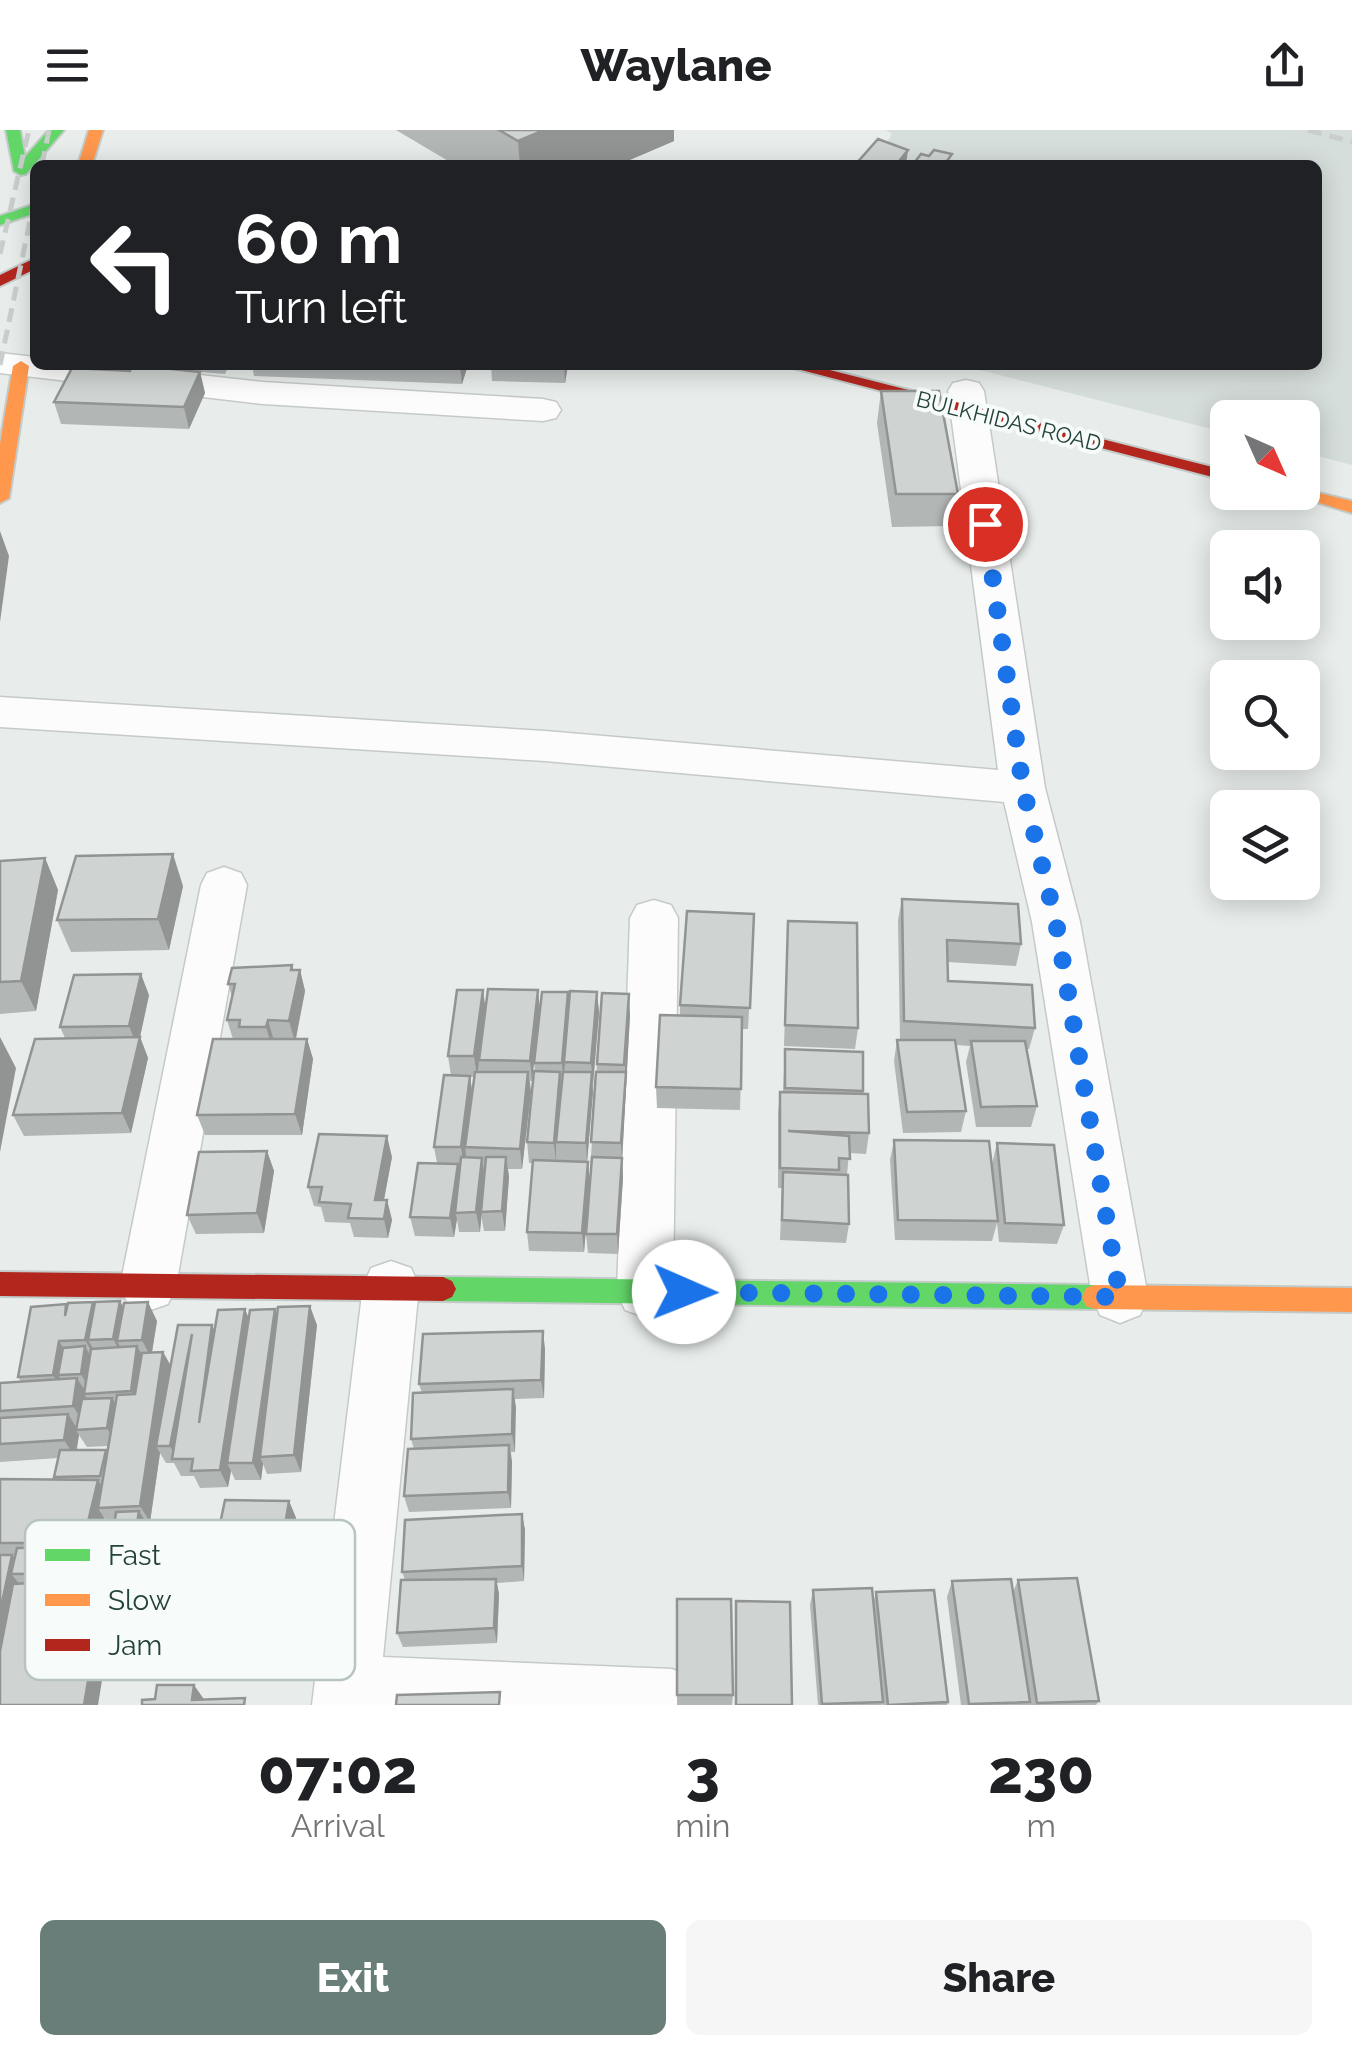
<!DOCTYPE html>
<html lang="en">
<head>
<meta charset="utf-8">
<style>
  :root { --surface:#fff; --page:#f6f6f6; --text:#202124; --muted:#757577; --accent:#697e78 }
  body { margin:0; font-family:Raleway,sans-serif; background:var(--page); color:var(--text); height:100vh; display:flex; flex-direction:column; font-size:38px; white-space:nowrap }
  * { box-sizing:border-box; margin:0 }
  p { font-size:32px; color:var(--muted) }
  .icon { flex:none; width:55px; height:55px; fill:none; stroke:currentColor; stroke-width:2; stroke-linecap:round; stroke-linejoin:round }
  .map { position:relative; height:1575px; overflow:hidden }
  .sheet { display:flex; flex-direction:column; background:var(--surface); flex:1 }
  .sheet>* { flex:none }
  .guide { position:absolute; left:30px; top:30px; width:1292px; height:210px; border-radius:15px; box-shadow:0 5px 25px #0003; background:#202124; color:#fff; overflow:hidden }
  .needle { width:65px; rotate:135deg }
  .fabs { position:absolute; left:1210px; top:270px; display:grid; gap:20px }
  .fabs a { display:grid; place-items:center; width:110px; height:110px; border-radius:15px; background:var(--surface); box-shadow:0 5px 25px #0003; font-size:50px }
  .pin { position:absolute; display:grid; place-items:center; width:85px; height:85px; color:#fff; margin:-42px; border:5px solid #fff; border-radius:50%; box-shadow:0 2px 10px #0007 }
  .me { position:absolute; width:110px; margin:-55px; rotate:91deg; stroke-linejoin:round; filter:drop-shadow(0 0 8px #0008) }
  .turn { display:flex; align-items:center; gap:35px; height:210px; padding:0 40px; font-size:45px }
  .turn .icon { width:130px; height:130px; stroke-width:2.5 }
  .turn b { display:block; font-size:70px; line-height:85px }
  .eta { display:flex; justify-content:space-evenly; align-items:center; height:170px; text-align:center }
  .eta b { font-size:60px; font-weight:800; line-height:70px }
  .action { display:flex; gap:20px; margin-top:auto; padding:20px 40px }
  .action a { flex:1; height:115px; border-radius:15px; background:var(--accent); color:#fff; font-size:40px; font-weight:800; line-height:115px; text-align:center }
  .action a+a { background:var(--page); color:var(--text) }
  header { display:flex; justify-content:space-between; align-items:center; height:130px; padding:0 40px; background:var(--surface); font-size:45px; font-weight:800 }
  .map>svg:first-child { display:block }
  .built { fill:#d6dedb }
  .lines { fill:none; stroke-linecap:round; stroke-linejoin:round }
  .street-casing { stroke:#c5cac8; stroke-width:3 }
  .fast-casing { stroke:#c3cbc8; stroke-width:4 }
  .slow-casing { stroke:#c3cbc8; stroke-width:4 }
  .jam-casing { stroke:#c3cbc8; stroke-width:4 }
  .street { fill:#fcfcfc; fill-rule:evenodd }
  .fast { fill:#63d668; fill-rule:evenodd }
  .slow { fill:#ff974d; fill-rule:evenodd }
  .jam { fill:#b3261e; fill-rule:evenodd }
  .rail { stroke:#c9cdcc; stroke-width:5; stroke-dasharray:14 8; stroke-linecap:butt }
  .wall { fill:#b2b6b5; fill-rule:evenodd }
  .shaded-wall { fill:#919493 }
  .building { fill:#cfd4d2; stroke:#919493; stroke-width:2.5 }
  .route { stroke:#1a73e8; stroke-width:18; stroke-dasharray:0 32.4 }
  .labels { text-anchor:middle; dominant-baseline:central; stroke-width:8; stroke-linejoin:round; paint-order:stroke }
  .far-street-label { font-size:22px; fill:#24423a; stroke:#f7fbf9 }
  .key { fill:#f7fbf9; stroke:#b8c4c0; stroke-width:2.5 }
  .key-label { font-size:28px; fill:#24423a }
</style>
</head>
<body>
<header><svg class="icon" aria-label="menu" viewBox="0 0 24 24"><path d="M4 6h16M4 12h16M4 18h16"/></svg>Waylane<svg class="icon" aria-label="share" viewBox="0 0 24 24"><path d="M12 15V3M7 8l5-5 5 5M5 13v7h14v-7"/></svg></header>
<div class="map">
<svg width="1352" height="1575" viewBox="0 0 1352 1575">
  <rect width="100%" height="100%" fill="#e8edeb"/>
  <path class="built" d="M886,0H1352V335L1303,322L1302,288H1228L1227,303L960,235H1318V35H873L892,4Z"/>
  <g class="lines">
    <g class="street-casing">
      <path id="street" d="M0,223L35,227V235H110L263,252L543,269L556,272L561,280L556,288L543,291L263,274L0,243Z
        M966,250L979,253L984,261L1045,658L1080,792L1148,1167L1140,1185L1120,1193L1100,1185L1092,1167L1032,792L1004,672L545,631L0,597V567L545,601L998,640L948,261L953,253Z
        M224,737L241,743L247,755L176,1156L168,1174L148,1181L128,1174L120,1156L201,755L207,743Z
        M654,770L671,775L678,788L673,1162L665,1180L645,1187L625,1180L617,1162L630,788L637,775Z
        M391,1131L411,1138L419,1156L383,1527L672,1539L695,1549L704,1575H312L363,1156L371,1138Z"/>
    </g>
    <g class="fast-casing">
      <path id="fast" d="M6,0H20L25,27L49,0H64L26,44L21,45L14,41Z
        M35,74V83L0,95V86Z
        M443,1147L1095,1155L1104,1158L1108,1167L1104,1176L1095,1179L443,1171L434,1167L430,1159L434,1151Z"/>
    </g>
    <g class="slow-casing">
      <path id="slow" d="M89,0H103L92,35H78Z
        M21,231L29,236L9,368L0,373V314L13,236Z
        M1302,359L1352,371V383L1284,362H1302Z
        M1095,1155L1352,1158V1182L1095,1179L1086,1176L1082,1167L1086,1158Z"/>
    </g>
    <g class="jam-casing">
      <path id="jam" d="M35,128V139L0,156V145Z
        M782,235H810L1228,341V351Z
        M0,1142L443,1147L452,1151L456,1159L452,1167L443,1171L0,1166Z"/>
    </g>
    <use href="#street" class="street"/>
    <use href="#fast" class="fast"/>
    <use href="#slow" class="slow"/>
    <use href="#jam" class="jam"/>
    <path class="rail" d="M1308,0L1352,12
      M42,35L49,0
      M0,124L29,0
      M0,235L35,67"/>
  </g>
  <path class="wall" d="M396,0H674V11L618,35H455Z
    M84,235H229L225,244L200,242L205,263L189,299L61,294L54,272L130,241L132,238Z
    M252,235H468L462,254L254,246Z
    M491,235H568L565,253L492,251Z
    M881,261L958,364L953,396L892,397L877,293Z
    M45,728L58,760L36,881L0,884V731Z
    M183,756L169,820L71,822L57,790Z
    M902,769L1021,814L1016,836L947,832L948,851L1035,898L1029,919H1027L1037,976L1031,997H976L966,932L970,916L956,915L966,981L961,1002L903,1003L894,931L897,910H900L898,790Z
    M754,784L748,899H742L740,980L657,978L656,957L680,885V875Z
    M788,791L858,898L855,919L784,916Z
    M292,835L293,840H300L305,861L296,909H307L313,929L302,1005H205L197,985L233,909L227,890L232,867L228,854Z
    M538,860L540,881L569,877L597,862L599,883L587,1032L590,1052L584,1122L529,1121L527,1102L533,1033H529L527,1012L535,941L534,933L537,903L532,951H530L531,962L522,1039H508L509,1047L505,1101H484L481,1085L480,1102H459L457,1089L454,1107L415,1106L410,1087L437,1033L434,1017L451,946L448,926L486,880ZM470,947H475L472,962Z
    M149,865L140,907L148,928L131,1003L24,1006L13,985L65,908L60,897Z
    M630,885L622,1028L623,1048L618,1124L588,1123L586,1104L597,934Z
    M785,919L863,922V964L869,1003L866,1024L849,1023L847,1045L849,1094L846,1113L780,1110L782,1058H778V983L780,962H783Z
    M894,1010L992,1034L997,1013L1064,1095L1057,1114L999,1112L997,1093L992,1111L895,1110L890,1030Z
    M267,1021L274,1041L264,1103L196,1104L187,1085Z
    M392,1027L384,1070H387L392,1090L388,1108L354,1107L350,1093L325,1092L321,1077L314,1076L308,1057Z
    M94,1176L123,1177L157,1191L152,1222H163L171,1236L215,1202L249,1188L277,1186L317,1195L301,1342L267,1344L263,1334L261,1350H235L231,1341L228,1357L200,1358L194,1346H181L174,1333H166L160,1323L150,1392H146L149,1397L143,1432L122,1434L119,1430L114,1458H112L116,1464L0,1575V1349L56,1350L54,1347L58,1328L0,1332V1253L21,1252L18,1247L67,1177ZM79,1305L87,1317L108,1316L107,1322L77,1320ZM104,1388L109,1395L114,1394L113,1405L111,1403L101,1402Z
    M545,1219L544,1268L515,1269V1322H511L512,1332L511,1378L409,1382L404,1366L414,1319L411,1309L422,1263L419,1254Z
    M289,1371L296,1388L288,1441L244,1439L246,1443L232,1530H149L138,1516L217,1428L214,1423Z
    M522,1384L525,1400L524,1451L497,1453L499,1464L497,1513L403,1517L397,1503L405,1450L402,1442Z
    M1018,1450L1099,1571L1096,1575H961L947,1467L952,1451L1013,1462Z
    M813,1460L873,1474L876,1462L948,1572L947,1575H883L882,1573V1575H818L810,1475Z
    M677,1469L733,1565L732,1575H677Z
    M736,1471L792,1575H735Z"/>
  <path class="shaded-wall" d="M544,0H674V11L618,35H520L518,11Z
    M908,20L906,35H896Z
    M460,235H468L462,254Z
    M564,235H568L565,253Z
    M200,242L205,263L189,299L184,277Z
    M0,401L9,426L0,492Z
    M173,724L183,756L169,820L158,789Z
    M45,728L58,760L36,881L21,851Z
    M292,835L297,854L300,840L305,861L295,912L289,891Z
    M141,844L149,865L140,907L148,928L131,1003L122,983L137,916L129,896Z
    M483,860L486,881L477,947L474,926Z
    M538,860L540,881L532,951L530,931Z
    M568,862L570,884L563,954L562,933Z
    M597,862L599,883L593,953L591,933Z
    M629,864L630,885L622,1033L621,1013Z
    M268,890L274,911L272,918L266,897Z
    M0,907L16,938L0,1022Z
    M307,909L313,929L302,1005L295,984Z
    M528,942L531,962L522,1039L520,1019Z
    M560,942L561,963L556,1012V1033L554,1013Z
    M592,942L593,963L587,1033L586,1013Z
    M470,946L473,967L465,1017L466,1025L464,1037L461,1017Z
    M387,1006L392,1027L380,1090L375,1070Z
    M267,1021L274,1041L264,1103L257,1083Z
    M506,1027L509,1047L505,1101L502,1081Z
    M482,1028L485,1048L480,1102L476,1082Z
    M622,1028L623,1048L618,1124L617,1104Z
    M588,1032L590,1052L584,1122L582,1103Z
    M458,1034L461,1054L455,1083L457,1089L454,1107L450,1088Z
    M387,1070L392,1090L388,1108L384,1089Z
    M120,1171L130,1190L117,1211L124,1223L123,1227L113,1209Z
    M93,1172L103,1191L88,1210L97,1225L96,1229L85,1210Z
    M148,1172L157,1191L151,1228L142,1210Z
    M310,1176L317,1195L301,1342L294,1325Z
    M245,1179L253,1198L227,1333L231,1341L228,1357L220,1340Z
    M275,1179L282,1198L260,1327L263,1334L261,1350L253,1333Z
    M212,1195L220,1213L199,1293Z
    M543,1201L545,1219L544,1268L541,1250Z
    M192,1204L177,1329L170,1316Z
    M59,1211L70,1230L58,1245L66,1257L65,1263L53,1245Z
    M85,1216L95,1235L91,1262L81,1244Z
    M137,1216L147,1234L141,1278L131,1261Z
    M163,1222L173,1240L156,1316L160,1323L150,1392L140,1376Z
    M77,1248L87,1264H84L88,1270L84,1294L73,1276Z
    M513,1259L516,1277L515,1322L512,1304Z
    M112,1268L122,1285L117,1316L107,1298Z
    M68,1284L78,1300H76L79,1305L75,1327L64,1310Z
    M509,1315L512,1332L511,1378L508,1362Z
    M98,1350L109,1367L98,1378L104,1388L95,1429L83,1413Z
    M289,1371L296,1388L288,1441L280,1425Z
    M139,1381L149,1397L143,1432L133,1417Z
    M522,1384L525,1400L524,1451L522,1436Z
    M111,1403L121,1417L111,1418L119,1430L114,1458L103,1443Z
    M12,1425L25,1440L11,1444L22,1457L0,1564V1482Z
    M238,1428L246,1443L232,1530L223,1516Z
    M105,1449L116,1464L98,1575H84Z
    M496,1449L499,1464L497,1513L494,1498Z
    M194,1555L208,1575L192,1570Z"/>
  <path class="building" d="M499,0H544L518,11Z
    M878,9L908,20L896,35H855Z
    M934,20L952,24L944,35L935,33L934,35H901L905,31L914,33L921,24L929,26Z
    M133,235L200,242L184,277L54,272L72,238L130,241Z
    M881,261H939L958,364H896Z
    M173,724L158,789L57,790L76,726Z
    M45,728L21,851L0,852V731Z
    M902,769L1018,774L1021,814L947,810L948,851L1032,855L1035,898L904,891Z
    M687,781L754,784L750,878L680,875Z
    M788,791L857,793L858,898L785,895Z
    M292,835L291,840H300L289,891L268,890L266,897H239L240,890H227L235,854H228L232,838Z
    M141,844L129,896L60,897L74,845Z
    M488,859L538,860L530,931L479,930Z
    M457,860H483L474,926H448Z
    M570,861L597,862L591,933L564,932Z
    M542,862H568L562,933H534Z
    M602,863L629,864L624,935L597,934Z
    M660,885L742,887L741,959L656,957Z
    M140,907L122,983L13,985L35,909Z
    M213,909H307L295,984L197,985Z
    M897,910H955L966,981L907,982Z
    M971,911H1025L1037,976L981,977Z
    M785,919L863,922V961L785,958Z
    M534,941L560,942L554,1013L527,1012Z
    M475,942H528L520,1019L465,1017Z
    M563,942H592L586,1013L556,1012Z
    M596,942H626L621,1013L591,1012Z
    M444,945L470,946L461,1017H434Z
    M780,962L868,964L869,1003L788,1001L849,1006L850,1029L839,1028V1040L780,1038Z
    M319,1004L387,1006L375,1070H387L384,1089L348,1088L351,1074L319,1072L322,1057H308Z
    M894,1010L989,1011L998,1091L898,1090Z
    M997,1013L1054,1015L1064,1095L1005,1093Z
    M267,1021L257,1083L187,1085L199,1022Z
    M461,1027L482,1028L476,1082L455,1083Z
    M486,1027H506L502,1081L481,1082Z
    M592,1027L622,1028L617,1104H586Z
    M533,1030L588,1032L582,1103L527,1102Z
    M418,1033L458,1034L450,1088L410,1087Z
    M783,1042L848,1045L849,1094L782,1090Z
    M120,1171L113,1209L88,1210L95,1172Z
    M93,1172L85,1210L59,1211L53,1245L18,1247L31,1177L66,1174L65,1186L68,1173Z
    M148,1172L142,1210L117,1211L124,1173Z
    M310,1176L294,1325L260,1327L278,1177Z
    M245,1179L220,1340L191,1341L193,1329H172L192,1204L170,1316H156L178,1195H212L199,1293L218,1180Z
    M275,1179L253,1333H227L250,1180Z
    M543,1201L541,1250L419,1254L423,1204Z
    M85,1216L81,1244L58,1245L63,1218Z
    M137,1216L131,1261L84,1264L91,1219Z
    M163,1222L140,1376L98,1378L117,1265L135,1264L142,1223Z
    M77,1248L73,1276L0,1281V1253Z
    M513,1259L512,1304L411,1309L413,1263Z
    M112,1268L107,1298L76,1300L82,1269Z
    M68,1284L64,1310L0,1314V1288Z
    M509,1315L508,1362L404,1366L408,1319Z
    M60,1320H106L100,1346L54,1347Z
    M0,1349L98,1350L83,1413H0Z
    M225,1370L289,1371L280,1425L214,1423Z
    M139,1381L133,1417L111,1418L116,1382Z
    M522,1384V1436L402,1442L405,1390Z
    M89,1402L111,1403L103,1443L11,1444L17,1418L86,1417Z
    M0,1425H12L0,1482Z
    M1077,1448L1099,1571L1037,1573L1018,1450Z
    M105,1449L84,1575H0V1521L13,1454Z
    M496,1449L494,1498L397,1503L401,1450Z
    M1011,1449L1030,1572L969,1574L952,1451Z
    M872,1458L883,1572L822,1574L813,1460Z
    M934,1460L948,1572L888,1575L876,1462Z
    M677,1469H731L733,1565H677Z
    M736,1471L790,1472L792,1575H736Z
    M157,1555H194L192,1570L245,1568L244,1575H142V1570L155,1569Z
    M500,1562L499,1575H396L397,1565Z"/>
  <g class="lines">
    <path class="route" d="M684,1162L1120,1167L1056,792L1023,658L985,394"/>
  </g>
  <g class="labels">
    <g class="far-street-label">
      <text transform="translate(1009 291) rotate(14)">BULKHIDAS ROAD</text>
    </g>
  </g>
  <rect x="25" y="1390" width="330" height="160" rx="15" class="key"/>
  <rect x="45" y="1419" width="45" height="12" fill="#63d668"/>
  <rect x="45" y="1464" width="45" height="12" fill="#ff974d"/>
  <rect x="45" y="1509" width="45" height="12" fill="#b3261e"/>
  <g class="key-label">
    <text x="108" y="1435">Fast</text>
    <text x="108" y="1480">Slow</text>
    <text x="108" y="1525">Jam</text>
  </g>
</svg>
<div class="fabs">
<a><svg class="needle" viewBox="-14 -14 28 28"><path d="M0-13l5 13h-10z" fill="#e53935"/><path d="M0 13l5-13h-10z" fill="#757577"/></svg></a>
<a><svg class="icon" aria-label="sound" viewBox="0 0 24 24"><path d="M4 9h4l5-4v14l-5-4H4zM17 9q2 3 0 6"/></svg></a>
<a><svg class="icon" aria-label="search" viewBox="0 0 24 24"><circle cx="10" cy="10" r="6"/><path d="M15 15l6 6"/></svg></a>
<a><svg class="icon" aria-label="layers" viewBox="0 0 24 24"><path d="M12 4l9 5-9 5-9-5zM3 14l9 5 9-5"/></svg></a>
</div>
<div class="pin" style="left:985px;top:394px;background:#d93025"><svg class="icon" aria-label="arrive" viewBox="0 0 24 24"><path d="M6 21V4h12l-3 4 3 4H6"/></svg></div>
<svg class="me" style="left:684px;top:1162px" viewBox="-20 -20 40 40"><circle r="19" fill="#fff"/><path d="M0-13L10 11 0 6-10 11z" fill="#1a73e8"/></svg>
<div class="guide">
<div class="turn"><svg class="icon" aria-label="left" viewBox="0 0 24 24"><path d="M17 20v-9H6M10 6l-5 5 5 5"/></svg><div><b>60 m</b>Turn left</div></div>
</div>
</div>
<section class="sheet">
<div class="eta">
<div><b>07:02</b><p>Arrival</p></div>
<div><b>3</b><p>min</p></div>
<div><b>230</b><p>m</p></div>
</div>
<div class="action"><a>Exit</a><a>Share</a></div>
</section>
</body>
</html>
